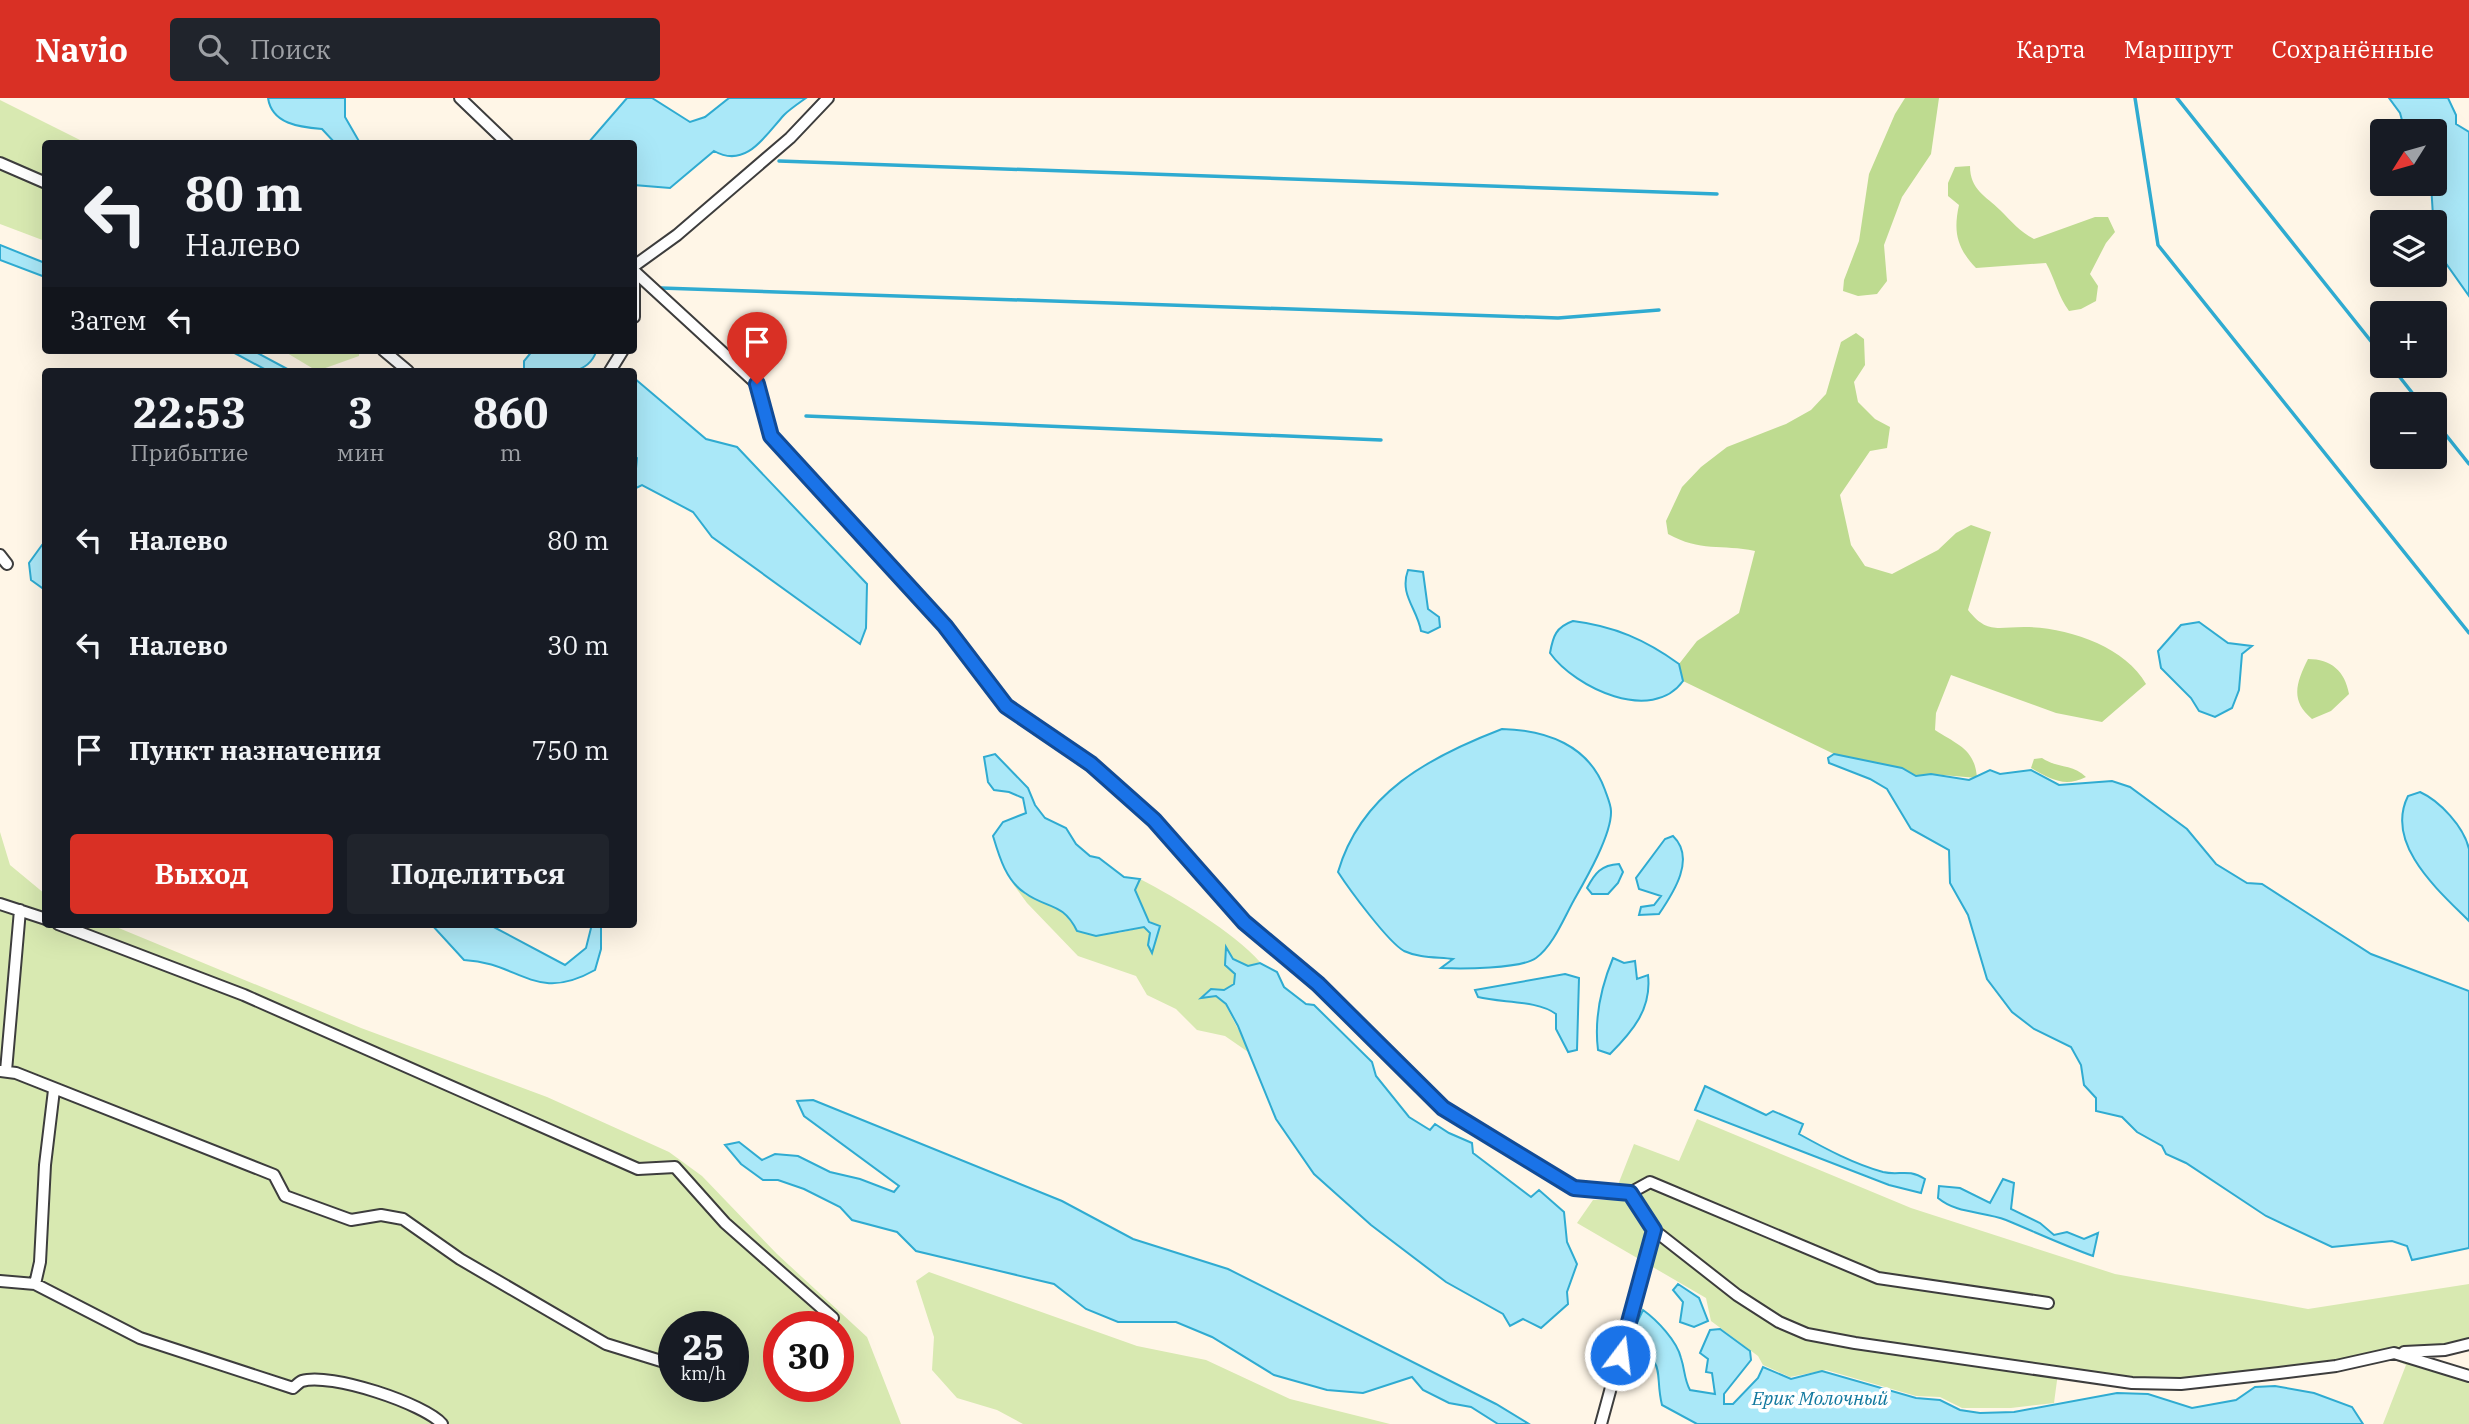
<!DOCTYPE html>
<html lang="ru">
<head>
<meta charset="utf-8">
<style>
  :root { --surface:#171b24; --page:#20242c; --text:#f1f3f6; --muted:#9ea1a6; --accent:#d93025 }
  body { margin:0; font-family:"IBM Plex Serif",serif; background:var(--page); color:var(--text); height:100vh; display:flex; flex-direction:column; font-size:26px; white-space:nowrap }
  * { box-sizing:border-box; margin:0 }
  p { font-size:23px; color:var(--muted) }
  .icon { flex:none; width:38px; height:38px; fill:none; stroke:currentColor; stroke-width:2; stroke-linecap:round; stroke-linejoin:round }
  .map { position:relative; flex:1; overflow:hidden }
  .details { position:absolute; left:42px; top:270px; width:595px; height:560px; display:flex; flex-direction:column; background:var(--surface); border-radius:7px; box-shadow:0 7px 28px #0002 }
  .details>* { flex:none }
  .hud { position:absolute; left:42px; top:42px; width:595px; height:214px; border-radius:7px; box-shadow:0 7px 28px #0002; background:#171b24; color:var(--text); overflow:hidden }
  .needle { width:46px; rotate:233deg }
  .buttons { position:absolute; left:2370px; top:21px; display:grid; gap:14px }
  .buttons a { display:grid; place-items:center; width:77px; height:77px; border-radius:7px; background:var(--surface); box-shadow:0 7px 28px #0002; font-size:35px }
  .speed { position:absolute; left:658px; top:1213px; display:flex; gap:14px; font-size:35px; font-weight:700; text-align:center }
  .speed>* { display:grid; place-content:center; width:91px; height:91px; border-radius:50%; background:var(--surface); box-shadow:0 7px 28px #0002; line-height:1 }
  .speed small { font-size:18px; font-weight:400 }
  .speed .limit { border:10px solid #d22; background:#fff; color:#111 }
  .pin { position:absolute; display:grid; place-items:center; width:60px; height:60px; color:#fff; margin:-72px -30px; border-radius:50% 50% 50% 0; rotate:-45deg; box-shadow:0 0 7px #0007 }
  .pin .icon { rotate:45deg }
  .me { position:absolute; width:77px; margin:-38px; rotate:15deg; stroke-linejoin:round; filter:drop-shadow(0 0 5px #0008) }
  .turn { display:flex; align-items:center; gap:24px; height:147px; padding:0 28px; font-size:32px }
  .turn .icon { width:91px; height:91px; stroke-width:2.5 }
  .turn b { display:block; font-size:49px; line-height:60px }
  .then { display:flex; align-items:center; height:66px; padding:0 28px; background:#0003; gap:14px; font-size:26px }
  .eta { display:flex; justify-content:space-evenly; align-items:center; height:119px; text-align:center }
  .eta b { font-size:42px; font-weight:800; line-height:49px }
  .primary-button { display:flex; gap:14px; margin-top:auto; padding:14px 28px }
  .primary-button a { flex:1; height:80px; border-radius:7px; background:var(--accent); color:#fff; font-size:28px; font-weight:800; line-height:80px; text-align:center }
  .primary-button a+a { background:var(--page); color:var(--text) }
  ul { padding:0; list-style:none }
  li { display:flex; align-items:center; gap:21px; height:105px; padding:0 28px }
  li div { flex:1 }
  li b { display:block; font-size:26px }
  li em { font-style:normal }
  header { display:flex; align-items:center; gap:42px; box-sizing:border-box; height:98px; padding:0 35px; background:var(--accent); color:#fff }
  header strong { font-size:33px }
  nav { display:flex; gap:38px; margin-inline-start:auto; font-size:24px }
  .search { width:490px; height:63px; background:var(--page); display:flex; align-items:center; gap:18px; box-sizing:border-box; padding:0 24px; border-radius:7px; color:var(--muted); font-size:26px }
  .map>svg:first-child { display:block }
  .green { fill:#d8e9b1; fill-rule:evenodd }
  .forest { fill:#bedb90 }
  .water { fill:#aae8f8; stroke:#2fabd1; stroke-width:2 }
  .lines { fill:none; stroke-linecap:round; stroke-linejoin:round }
  .stream { stroke:#2fabd1; stroke-width:3.5 }
  .minor-casing { stroke:#3d3d3d; stroke-width:14 }
  .minor { stroke:#fff; stroke-width:10 }
  .route-casing { stroke:#114b97; stroke-width:18 }
  .route { stroke:#1a73e8; stroke-width:12 }
  .labels { text-anchor:middle; dominant-baseline:central; stroke-width:7; stroke-linejoin:round; paint-order:stroke }
  .water-label { font-size:19px; font-style:italic; fill:#11789e; stroke:#fff }
</style>
</head>
<body>
<header>
<strong>Navio</strong>
<div class="search"><svg class="icon" aria-label="search" viewBox="0 0 24 24"><circle cx="10" cy="10" r="6"/><path d="M15 15l6 6"/></svg>Поиск</div>
<nav><a>Карта</a><a>Маршрут</a><a>Сохранённые</a></nav>
</header>
<div class="map">
<svg width="2469" height="1326" viewBox="0 0 2469 1326">
  <rect width="100%" height="100%" fill="#fff6e7"/>
  <path class="green" d="M0,2L86,45L46,46L45,143L0,126Z
    M282,252H359V258L317,273Z
    M0,734L10,767L45,796L46,826H109L361,930L547,999L669,1054L702,1078L777,1156L867,1239L901,1326H0ZM674,1228H733V1288H674ZM779,1228H838V1288H779Z
    M1140,781C1177,800 1233,834 1260,864L1248,868L1233,861L1226,850L1235,876L1234,886L1224,892L1211,891L1203,900L1216,898L1225,906L1251,956L1225,938L1197,932L1176,911L1147,897L1136,878L1078,858L1027,805L1011,783L1026,797L1119,835L1144,829L1150,835L1148,847L1160,829C1143,822 1140,808 1135,792Z
    M1697,1021L1911,1110L2115,1176L2308,1211L2469,1186V1245L2429,1251L2425,1265L2469,1278V1326H2383L2406,1267L2395,1262L2392,1254L2336,1267L2180,1285L2058,1275L2054,1305L2011,1310H1962L1940,1299L1916,1298L1826,1272L1790,1279L1763,1267L1758,1258L1711,1223L1706,1200L1577,1125L1593,1102H1612L1634,1046L1679,1063Z
    M929,1174L1137,1248L1206,1262L1290,1301L1390,1326H1023L997,1312L957,1300L932,1272L934,1239L916,1183Z"/>
  <path class="forest" d="M1905,0H1939L1931,56L1902,99L1884,147L1887,183L1877,196L1858,198L1843,193L1844,182L1859,143L1869,76L1895,16Z
    M1970,68C1970,92 1986,98 2000,112C2012,124 2019,133 2034,141L2095,119H2108L2115,134L2106,145L2090,176L2098,188L2096,203L2081,211L2069,213C2058,198 2055,181 2046,165L1976,170C1957,150 1953,134 1959,107L1948,98V85L1955,69Z
    M1856,235L1864,241L1865,267L1854,284L1858,304L1875,321L1890,329L1887,350L1870,353L1840,397L1851,447L1865,468L1892,476L1938,452L1956,435L1971,427L1991,434L1968,512C1987,536 1997,529 2024,529C2066,529 2125,548 2146,586L2102,624L2056,615L1951,577L1936,615L1935,632C1958,647 1975,651 1977,680L1931,676L1916,678L1902,670L1834,656L1683,583L1679,566L1697,543L1739,515L1755,453C1722,446 1700,454 1668,436L1666,423L1682,389L1701,369L1727,349L1786,326L1811,312L1826,296L1841,244Z
    M2308,561C2331,561 2345,573 2349,596L2331,613L2312,621C2290,603 2296,585 2308,561Z
    M2042,660C2056,670 2073,666 2086,679C2064,690 2051,681 2031,670L2034,661Z"/>
  <path class="water" d="M268,0H345V19L360,45H335L322,31C299,29 272,26 268,0Z
    M627,0H652L690,24L705,19L729,0H806C799,5 790,11 784,17C765,38 746,71 714,53L670,90L634,87V46L588,45Z
    M2389,0H2448L2456,17V26L2469,34V198L2435,150L2431,86H2434V33H2405L2400,15Z
    M0,147L45,165V179L0,162Z
    M229,252H252L291,273H268Z
    M533,252H595L596,254C586,282 550,273 524,273V263Z
    M634,280L706,341L737,349L867,486L866,530L860,546L712,439L693,414L642,387L634,391L637,360L634,358Z
    M42,447L45,449V492L31,482L29,465Z
    M1408,472L1423,474L1428,511L1439,519L1440,529L1428,535L1421,533C1417,510 1399,497 1408,472Z
    M1573,523C1614,528 1646,542 1679,566L1683,583C1652,626 1575,590 1550,555C1553,538 1556,529 1573,523Z
    M2199,524L2228,545L2252,548L2242,556L2239,592L2232,610L2215,619L2199,613L2191,600L2161,570L2158,553L2181,527Z
    M1502,631C1546,632 1589,647 1605,692C1607,698 1611,707 1611,713C1612,736 1586,781 1574,802C1564,820 1553,848 1536,860C1521,871 1460,871 1441,870L1453,861C1437,859 1419,860 1404,853C1388,844 1349,791 1338,774C1361,695 1429,659 1502,631Z
    M995,656L1028,690L1035,707L1045,720L1066,730L1076,746L1090,758L1099,760L1124,779L1140,781L1135,792L1149,824L1160,828L1152,855L1148,847L1150,835L1144,829L1096,838L1077,833C1063,804 1047,811 1025,795C1006,783 999,758 993,738L1003,724L1026,715L1023,700L1009,694L994,692L988,684L984,659Z
    M1834,656L1902,670L1916,678L1931,676L1969,682L1990,672L2000,676L2031,672L2059,687L2112,683L2130,689L2187,731L2216,766L2247,785L2262,786L2371,856L2469,893V1150L2412,1162L2407,1148L2392,1143L2332,1149L2266,1118L2186,1065L2166,1056L2162,1048L2137,1034L2122,1019L2096,1013V1000L2084,987L2081,967L2071,949L2034,931L2012,914L1987,881L1968,817L1950,785L1949,752L1911,731L1887,691L1870,681L1829,665L1828,660Z
    M2420,694C2440,703 2464,729 2469,751C2469,773 2469,801 2469,823C2439,793 2384,746 2408,698Z
    M1673,738C1696,760 1674,794 1659,816L1639,817L1641,809L1654,807L1661,798L1639,791L1636,780L1665,741Z
    M1619,766L1623,774L1618,785L1608,796H1592L1587,790C1595,775 1601,767 1619,766Z
    M431,826H488L565,867L586,850L592,826H601V851L595,872C535,906 519,864 464,862Z
    M1226,849L1233,861L1248,868L1260,865L1277,874L1284,889L1306,906L1314,907L1372,964L1376,978L1409,1019L1430,1032L1435,1026L1449,1035L1472,1045L1473,1055L1531,1099L1539,1092L1564,1114L1567,1144L1577,1166L1567,1194L1568,1206L1541,1230L1523,1221L1510,1228L1503,1216L1446,1184L1371,1127L1314,1076L1276,1021L1238,928L1226,906L1216,898L1201,900L1211,891L1224,892L1234,886L1235,876L1225,867Z
    M1613,860L1624,865L1635,863L1637,881L1648,877C1652,911 1632,934 1610,956L1598,952C1594,920 1601,889 1613,860Z
    M1565,876L1579,880L1577,952L1568,954L1556,931V916C1537,902 1501,905 1478,899L1475,892Z
    M1705,988L1766,1017L1773,1013L1803,1026L1799,1036C1826,1051 1854,1066 1883,1074C1900,1078 1907,1070 1925,1081L1921,1095L1889,1087L1695,1012Z
    M813,1002L1062,1103L1133,1141L1228,1171L1496,1306L1529,1326H1498L1471,1309L1449,1305L1423,1292L1412,1279L1363,1295L1327,1292L1274,1277L1212,1239L1176,1224H1118L1086,1211L1054,1186L916,1153L897,1134L852,1122L840,1109L804,1091L778,1082H763L741,1066L725,1047L739,1044L762,1062L775,1056L798,1058L830,1074L860,1081L894,1094L899,1088L804,1018L797,1003Z
    M2003,1081L2014,1085L2011,1111L2040,1125L2054,1137L2067,1134L2084,1141L2098,1135L2093,1158C2063,1147 2035,1134 2006,1122C1983,1113 1957,1116 1938,1100L1939,1088L1960,1090L1990,1105Z
    M1678,1186L1699,1200L1708,1223L1694,1229L1680,1224L1683,1204L1673,1192Z
    M1643,1212C1657,1222 1677,1243 1681,1260C1685,1272 1684,1281 1690,1292L1715,1296L1712,1275L1706,1274L1708,1261L1700,1255L1710,1232L1720,1231L1750,1253L1751,1262L1724,1296V1306H1733L1758,1280L1763,1269L1791,1281L1822,1273L1916,1300L1940,1302L1960,1312L1980,1315L2014,1314L2117,1295L2148,1296L2192,1310L2236,1302L2255,1289L2275,1288L2314,1295L2352,1309L2363,1326H1697L1662,1307C1654,1275 1668,1263 1631,1250L1633,1233Z"/>
  <g class="lines">
    <path class="stream" d="M2135,0L2158,147L2469,535
      M2177,0L2382,257
      M779,63L1717,96
      M661,190L1558,220L1659,212
      M2391,268L2421,306
      M806,318L1381,342
      M2434,322L2469,366"/>
    <g class="minor-casing">
      <path id="minor" d="M460,0L508,46
        M0,65L46,85
        M634,168L677,137L790,40L828,0
        M634,173L757,286L771,338L945,528L1006,608L1091,666L1154,722L1244,824L1318,886L1443,1010L1575,1090L1630,1095L1650,1084L1878,1180L2048,1205
        M634,180V219
        M383,252L408,273
        M610,273L623,252
        M0,457L7,466
        M0,806L46,821
        M58,826L244,897L638,1071L675,1069L725,1125L833,1220
        M0,973L16,975L274,1077L285,1098L351,1122L381,1117L403,1121L460,1161L606,1246L674,1267
        M6,973L20,812
        M1654,1132L1737,1197L1779,1224L1807,1236L1855,1245L2132,1285L2181,1286L2279,1275L2336,1268L2394,1255L2469,1278
        M0,1183L35,1186L140,1240L293,1290C296,1288 299,1284 302,1283C330,1274 425,1306 442,1326
        M35,1186L40,1164L45,1067L54,992
        M2404,1254L2445,1252L2469,1246
        M1601,1326L1654,1132L1630,1095"/>
    </g>
    <use href="#minor" class="minor"/>
  </g>
  <g class="lines">
    <g class="route-casing">
      <path id="route" d="M757,286L771,338L945,528L1006,608L1091,666L1154,722L1244,824L1318,886L1443,1010L1574,1090L1630,1095L1654,1132L1620,1257"/>
    </g>
    <use href="#route" class="route"/>
  </g>
  <g class="labels">
    <g class="water-label">
      <text x="1820" y="1300">Ерик Молочный</text>
    </g>
  </g>
</svg>
<div class="buttons">
<a><svg class="needle" viewBox="-14 -14 28 28"><path d="M0-13l5 13h-10z" fill="#e53935"/><path d="M0 13l5-13h-10z" fill="#9ea1a6"/></svg></a>
<a><svg class="icon" aria-label="layers" viewBox="0 0 24 24"><path d="M12 4l9 5-9 5-9-5zM3 14l9 5 9-5"/></svg></a>
<a>+</a>
<a>−</a>
</div>
<div class="speed"><div>25<small>km/h</small></div><div class="limit">30</div></div>
<div class="pin" style="left:757px;top:286px;background:#d93025"><svg class="icon" aria-label="arrive" viewBox="0 0 24 24"><path d="M6 21V4h12l-3 4 3 4H6"/></svg></div>
<svg class="me" style="left:1620px;top:1257px" viewBox="-20 -20 40 40"><circle r="17" fill="#1a73e8" stroke="#fff" stroke-width="3"/><path d="M0-11L8 9 0 5-8 9z" fill="#fff"/></svg>
<div class="hud">
<div class="turn"><svg class="icon" aria-label="left" viewBox="0 0 24 24"><path d="M17 20v-9H6M10 6l-5 5 5 5"/></svg><div><b>80 m</b>Налево</div></div>
<div class="then">Затем<svg class="icon" aria-label="left" viewBox="0 0 24 24"><path d="M17 20v-9H6M10 6l-5 5 5 5"/></svg></div>
</div>
<section class="details">
<div class="eta">
<div><b>22:53</b><p>Прибытие</p></div>
<div><b>3</b><p>мин</p></div>
<div><b>860</b><p>m</p></div>
</div>
<ul>
<li><svg class="icon" aria-label="left" viewBox="0 0 24 24"><path d="M17 20v-9H6M10 6l-5 5 5 5"/></svg><div><b>Налево</b></div><em>80 m</em></li>
<li><svg class="icon" aria-label="left" viewBox="0 0 24 24"><path d="M17 20v-9H6M10 6l-5 5 5 5"/></svg><div><b>Налево</b></div><em>30 m</em></li>
<li><svg class="icon" aria-label="arrive" viewBox="0 0 24 24"><path d="M6 21V4h12l-3 4 3 4H6"/></svg><div><b>Пункт назначения</b></div><em>750 m</em></li>
</ul>
<div class="primary-button"><a>Выход</a><a>Поделиться</a></div>
</section>
</div>
</body>
</html>
